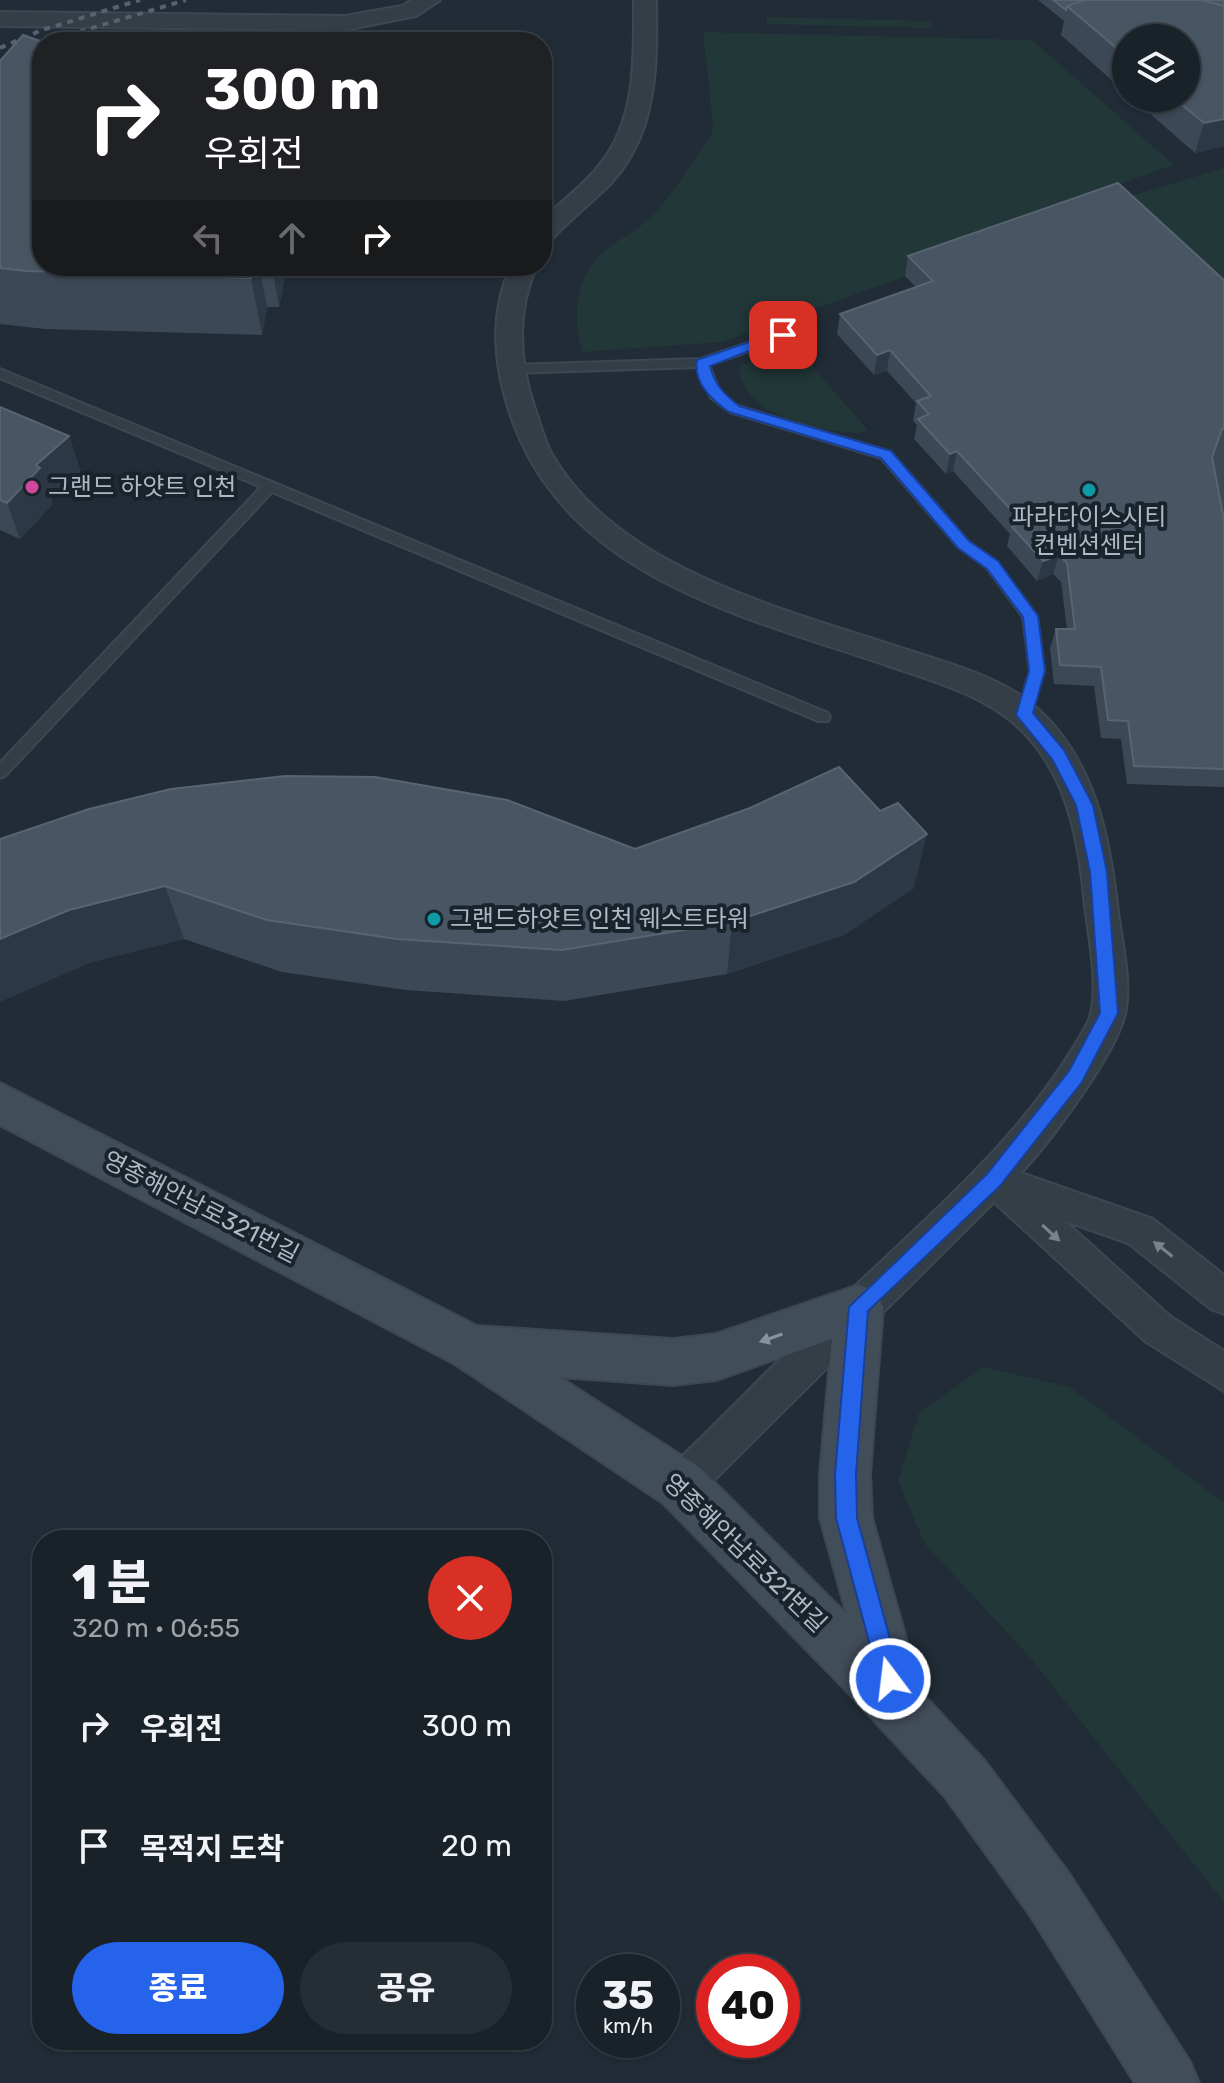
<!DOCTYPE html>
<html lang="ko">
<head>
<meta charset="utf-8">
<style>
  :root { --surface:#192129; --page:#262e35; --text:#f1f3f6; --muted:#9fa3a8; --line:#373e46; --accent:#2563eb }
  body { margin:0; font-family:Rubik,"Noto Sans KR",sans-serif; background:var(--page); color:var(--text); height:100vh; display:flex; flex-direction:column; font-size:30px; white-space:nowrap }
  * { box-sizing:border-box; margin:0 }
  p { font-size:26px; color:var(--muted) }
  .icon { flex:none; width:44px; height:44px; fill:none; stroke:currentColor; stroke-width:2; stroke-linecap:round; stroke-linejoin:round }
  .map { position:relative; flex:1; overflow:hidden }
  .side { position:absolute; left:32px; top:1530px; width:520px; height:520px; display:flex; flex-direction:column; background:var(--surface); border-radius:32px; box-shadow:0 2px 6px #0004,0 0 0 2px var(--line) }
  .side>* { flex:none }
  .guide { position:absolute; left:32px; top:32px; width:520px; height:244px; border-radius:32px; box-shadow:0 2px 6px #0004,0 0 0 2px var(--line); background:#202124; color:#fff; overflow:hidden }
  .controls { position:absolute; left:1112px; top:24px; display:grid; gap:16px }
  .controls a { display:grid; place-items:center; width:88px; height:88px; border-radius:50%; background:var(--surface); box-shadow:0 2px 6px #0004,0 0 0 2px var(--line); font-size:40px }
  .speed { position:absolute; left:576px; top:1954px; display:flex; gap:16px; font-size:40px; font-weight:700; text-align:center }
  .speed>* { display:grid; place-content:center; width:104px; height:104px; border-radius:50%; background:var(--surface); box-shadow:0 2px 6px #0004,0 0 0 2px var(--line); line-height:1 }
  .speed small { font-size:20px; font-weight:400 }
  .speed .limit { border:12px solid #d22; background:#fff; color:#111 }
  .pin { position:absolute; display:grid; place-items:center; width:68px; height:68px; color:#fff; margin:-34px; border-radius:16px; box-shadow:0 4px 12px #0006 }
  .me { position:absolute; width:88px; margin:-44px; rotate:345deg; stroke-linejoin:round; filter:drop-shadow(0 0 6px #0008) }
  .turn { display:flex; align-items:center; gap:28px; height:168px; padding:0 40px; font-size:36px }
  .turn .icon { width:104px; height:104px; stroke-width:2.5 }
  .turn b { display:block; font-size:56px; line-height:68px }
  .lanes { display:flex; align-items:center; height:76px; padding:0 40px; background:#0003; justify-content:center; gap:40px; direction:ltr }
  .lanes .off { opacity:.35 }
  .round { display:grid; place-items:center; flex:none; width:84px; height:84px; border-radius:42px; background:var(--page) }
  .summary { display:flex; align-items:center; justify-content:space-between; height:136px; padding:0 40px }
  h1 { font-size:48px; font-weight:800; line-height:60px }
  .cta { display:flex; gap:16px; margin-top:auto; padding:16px 40px }
  .cta a { flex:1; height:92px; border-radius:48px; background:var(--accent); color:#fff; font-size:32px; font-weight:800; line-height:92px; text-align:center }
  .cta a+a { background:var(--page); color:var(--text) }
  ul { padding:0; list-style:none }
  li { display:flex; align-items:center; gap:24px; height:120px; padding:0 40px }
  li div { flex:1 }
  li b { display:block; font-size:30px }
  li em { font-style:normal }
  .map>svg:first-child { display:block }
  .green { fill:#223738 }
  .lines { fill:none; stroke-linecap:round; stroke-linejoin:round }
  .lane-casing { stroke:#3d4751; stroke-width:4 }
  .street-casing { stroke:#3d4751; stroke-width:4 }
  .secondary-casing { stroke:#3d4751; stroke-width:4 }
  .lane { fill:#343e47; fill-rule:evenodd }
  .street { fill:#343e47; fill-rule:evenodd }
  .secondary { fill:#424d5a; fill-rule:evenodd }
  .rail { stroke:#56626e; stroke-width:4; stroke-dasharray:6 6; stroke-linecap:butt }
  .wall { fill:#3c4856 }
  .shaded-wall { fill:#2c3845 }
  .building { fill:#485562; stroke:#586471; stroke-width:2 }
  .oneway { fill:#77828c }
  .oneway2 { fill:#88939f }
  .route { fill:#2563eb; stroke:#184099; stroke-width:2 }
  .hotel-dot { fill:#d1479c; stroke:#19232c; stroke-width:3 }
  .culture-dot { fill:#0f9aa8; stroke:#19232c; stroke-width:3 }
  .labels { text-anchor:middle; dominant-baseline:central; stroke-width:8; stroke-linejoin:round; paint-order:stroke }
  .poi-label { font-size:24px; fill:#aeb9c4; stroke:#19232c; text-anchor:start }
  .street-label { font-size:24px; fill:#aeb9c4; stroke:#19232c }
</style>
</head>
<body>
<div class="map">
<svg width="1224" height="2083" viewBox="0 0 1224 2083">
  <rect width="100%" height="100%" fill="#212c37"/>
  <path class="green" d="M767,17L931,21L932,28L767,24Z
    M703,32L1032,40L1174,165L1041,211L1044,227L722,342L582,352C573,318 574,281 601,254C614,241 633,234 646,221C671,199 690,164 710,137L713,127Z
    M1224,168V279L1131,196Z
    M784,348H796L868,430C851,441 774,418 759,404C748,393 740,381 739,366Z
    M983,1367L1070,1387L1224,1503V1902L1028,1655L925,1544L898,1481L919,1413Z"/>
  <g class="lines">
    <g class="lane-casing">
      <path id="lane" d="M783,331L787,332V338L709,365L720,393L738,406L891,452L968,541L997,562L1037,616L1044,671L1029,719L1024,720L1017,715L1030,671L1023,617L987,568L958,547L881,458L730,412L711,398L698,367L512,373L506,369L512,365L701,359Z
        M0,369L828,713L830,717L828,721H818L272,492L5,776L0,778V763L261,487L0,378Z"/>
    </g>
    <g class="street-casing">
      <path id="street" d="M412,0H440L416,16L345,30L0,26V12L345,16L402,6Z
        M634,0H656C657,64 658,130 613,181C593,202 570,219 551,240L542,243V220C561,201 585,185 601,163C637,117 634,56 634,0Z
        M511,266H537C516,311 519,363 535,409C540,423 544,438 550,451C616,571 791,611 911,651C953,665 1004,678 1038,709C1095,761 1110,838 1118,912C1122,944 1132,982 1125,1014C1116,1054 1050,1142 1021,1173L1153,1219L1224,1275V1314L1211,1309L1128,1243L1065,1221L1171,1317L1224,1351V1391L1145,1341L994,1202L695,1499L681,1504L667,1499L661,1485L667,1471C728,1412 788,1350 850,1291C937,1208 1029,1131 1087,1024C1102,996 1087,929 1084,897C1078,834 1065,770 1017,726C982,694 930,680 886,665C742,616 566,577 511,416C494,367 489,314 511,266Z"/>
    </g>
    <g class="secondary-casing">
      <path id="secondary" d="M0,1083L477,1326L673,1339L716,1334L859,1285L876,1291L883,1307L870,1474L872,1518L921,1692L984,1760L1070,1875L1190,2062L1199,2083H1135L1030,1915L946,1798L840,1684L663,1503L455,1364L0,1125ZM832,1339L820,1474V1518L847,1615L699,1467L559,1377L673,1385L716,1380Z"/>
    </g>
    <use href="#lane" class="lane"/>
    <use href="#street" class="street"/>
    <use href="#secondary" class="secondary"/>
    <path class="rail" d="M45,42L186,0
      M0,48L42,30L140,0"/>
  </g>
  <path class="wall" d="M1038,0H1224V146L1195,153L1132,98H1186L1126,38V93L1061,35L1064,21Z
    M309,37L310,42H42V266H287L279,307H267L262,335L45,329L0,324V61L40,41L69,42Z
    M908,256L1224,280V787L1127,784L1121,739L1101,738L1094,686L1054,684L1050,648L1056,629H1067L1061,582L1053,574L1037,581L1007,546L1010,534L953,471L946,474L914,439L917,425L913,421L916,403L887,371L874,375L837,334L840,314L916,287L905,276Z
    M0,407L69,436L81,473L51,499L53,504L20,539L0,530Z
    M0,839L635,849L914,888L844,935L727,974L564,1001L406,990L282,972L184,939L92,962Z"/>
  <path class="shaded-wall" d="M1224,119V146L1195,153L1204,123Z
    M253,266H259L267,307L262,335L251,278Z
    M272,266H287L279,307Z
    M890,350L887,371L874,375L877,355Z
    M69,436L81,473L51,499L53,504L20,539L7,503L36,465Z
    M957,451L953,471L946,474L950,454Z
    M1059,555L1053,574L1037,581L1043,561Z
    M927,834L914,888L844,935L727,974L732,922Z
    M165,886L184,939L92,962L0,1002V939L69,910Z"/>
  <path class="building" d="M1053,0H1084L1067,6L1066,10Z
    M1084,0H1202L1224,6V119L1204,123L1174,98H1186V38H1126V56L1067,6Z
    M1202,0H1224V6Z
    M72,33L309,37L308,42H42V266H253L251,278L27,271L0,268V61L23,35L40,41L69,42Z
    M1118,183L1224,280V429H1222L1212,457L1224,520V769L1134,766L1128,721L1108,720L1101,667L1060,665L1056,629H1075L1067,563L1059,555L1043,561L1012,527L1022,522L957,451L950,454L918,419L929,414L917,401L931,396L890,350L877,355L840,314L933,281L908,256Z
    M0,407L69,436L36,465L40,468L7,503L0,500Z
    M839,767L880,811L898,803L927,834L854,882L732,922L562,950L397,939L267,920L165,886L69,910L0,939V839L89,809L171,789L285,776L375,777L507,800L635,849L750,808Z"/>
  <defs><path id="oneway-solid" d="M-6-.8H1V-3.2L6.5 0L1 3.2V.8H-6Z" transform="scale(2)"/></defs>
  <g class="oneway">
    <use href="#oneway-solid" transform="translate(1051 1233) rotate(43)"/>
    <use href="#oneway-solid" transform="translate(1163 1249) rotate(-142)"/>
  </g>
  <use class="oneway2" href="#oneway-solid" transform="translate(771 1338) rotate(161)"/>
  <path class="route" d="M778,332L790,335L710,366C715,385 723,393 739,406L891,451L969,541L998,561L1038,616L1045,671L1033,713L1064,750L1093,805L1107,872L1118,1013L1082,1082L1000,1186L868,1311L856,1474L857,1518L901,1679L898,1686L890,1690L882,1686L879,1679L836,1518L835,1474L849,1307L987,1174L1069,1071L1100,1013L1090,872L1076,805L1052,759L1016,715L1029,671L1023,617L987,569L958,548L881,458L729,412C712,400 693,383 697,360Z"/>
  <circle class="hotel-dot" cx="32" cy="487" r="8"/>
  <g class="culture-dot">
    <circle cx="1089" cy="490" r="8"/>
    <circle cx="434" cy="919" r="8"/>
  </g>
  <g class="labels">
    <g class="poi-label">
      <text x="48" y="487">그랜드 하얏트 인천</text>
      <text x="1089" y="517" text-anchor="middle">파라다이스시티<tspan x="1089" dy="28">컨벤션센터</tspan></text>
      <text x="450" y="919">그랜드하얏트 인천 웨스트타워</text>
    </g>
    <g class="street-label">
      <text transform="translate(201 1207) rotate(27)">영종해안남로321번길</text>
      <text transform="translate(745 1553) rotate(44)">영종해안남로321번길</text>
    </g>
  </g>
</svg>
<div class="controls">
<a><svg class="icon" aria-label="layers" viewBox="0 0 24 24"><path d="M12 4l9 5-9 5-9-5zM3 14l9 5 9-5"/></svg></a>
</div>
<div class="speed"><div>35<small>km/h</small></div><div class="limit">40</div></div>
<div class="pin" style="left:783px;top:335px;background:#d93025"><svg class="icon" aria-label="arrive" viewBox="0 0 24 24"><path d="M6 21V4h12l-3 4 3 4H6"/></svg></div>
<svg class="me" style="left:890px;top:1679px" viewBox="-20 -20 40 40"><circle r="17" fill="#2563eb" stroke="#fff" stroke-width="3"/><path d="M0-11L8 9 0 5-8 9z" fill="#fff"/></svg>
<div class="guide">
<div class="turn"><svg class="icon" aria-label="right" viewBox="0 0 24 24"><path d="M7 20v-9h11M14 6l5 5-5 5"/></svg><div><b>300 m</b>우회전</div></div>
<div class="lanes"><svg class="icon off" aria-label="left" viewBox="0 0 24 24"><path d="M17 20v-9H6M10 6l-5 5 5 5"/></svg><svg class="icon off" aria-label="ahead" viewBox="0 0 24 24"><path d="M12 20V5M6 11l6-6 6 6"/></svg><svg class="icon" aria-label="right" viewBox="0 0 24 24"><path d="M7 20v-9h11M14 6l5 5-5 5"/></svg></div>
</div>
<section class="side">
<div class="summary"><div><h1>1 분</h1><p>320 m · 06:55</p></div><a class="round" style="background:#d93025;color:#fff"><svg class="icon" aria-label="close" viewBox="0 0 24 24"><path d="M6 6l12 12M18 6L6 18"/></svg></a></div>
<ul>
<li><svg class="icon" aria-label="right" viewBox="0 0 24 24"><path d="M7 20v-9h11M14 6l5 5-5 5"/></svg><div><b>우회전</b></div><em>300 m</em></li>
<li><svg class="icon" aria-label="arrive" viewBox="0 0 24 24"><path d="M6 21V4h12l-3 4 3 4H6"/></svg><div><b>목적지 도착</b></div><em>20 m</em></li>
</ul>
<div class="cta"><a>종료</a><a>공유</a></div>
</section>
</div>
</body>
</html>
